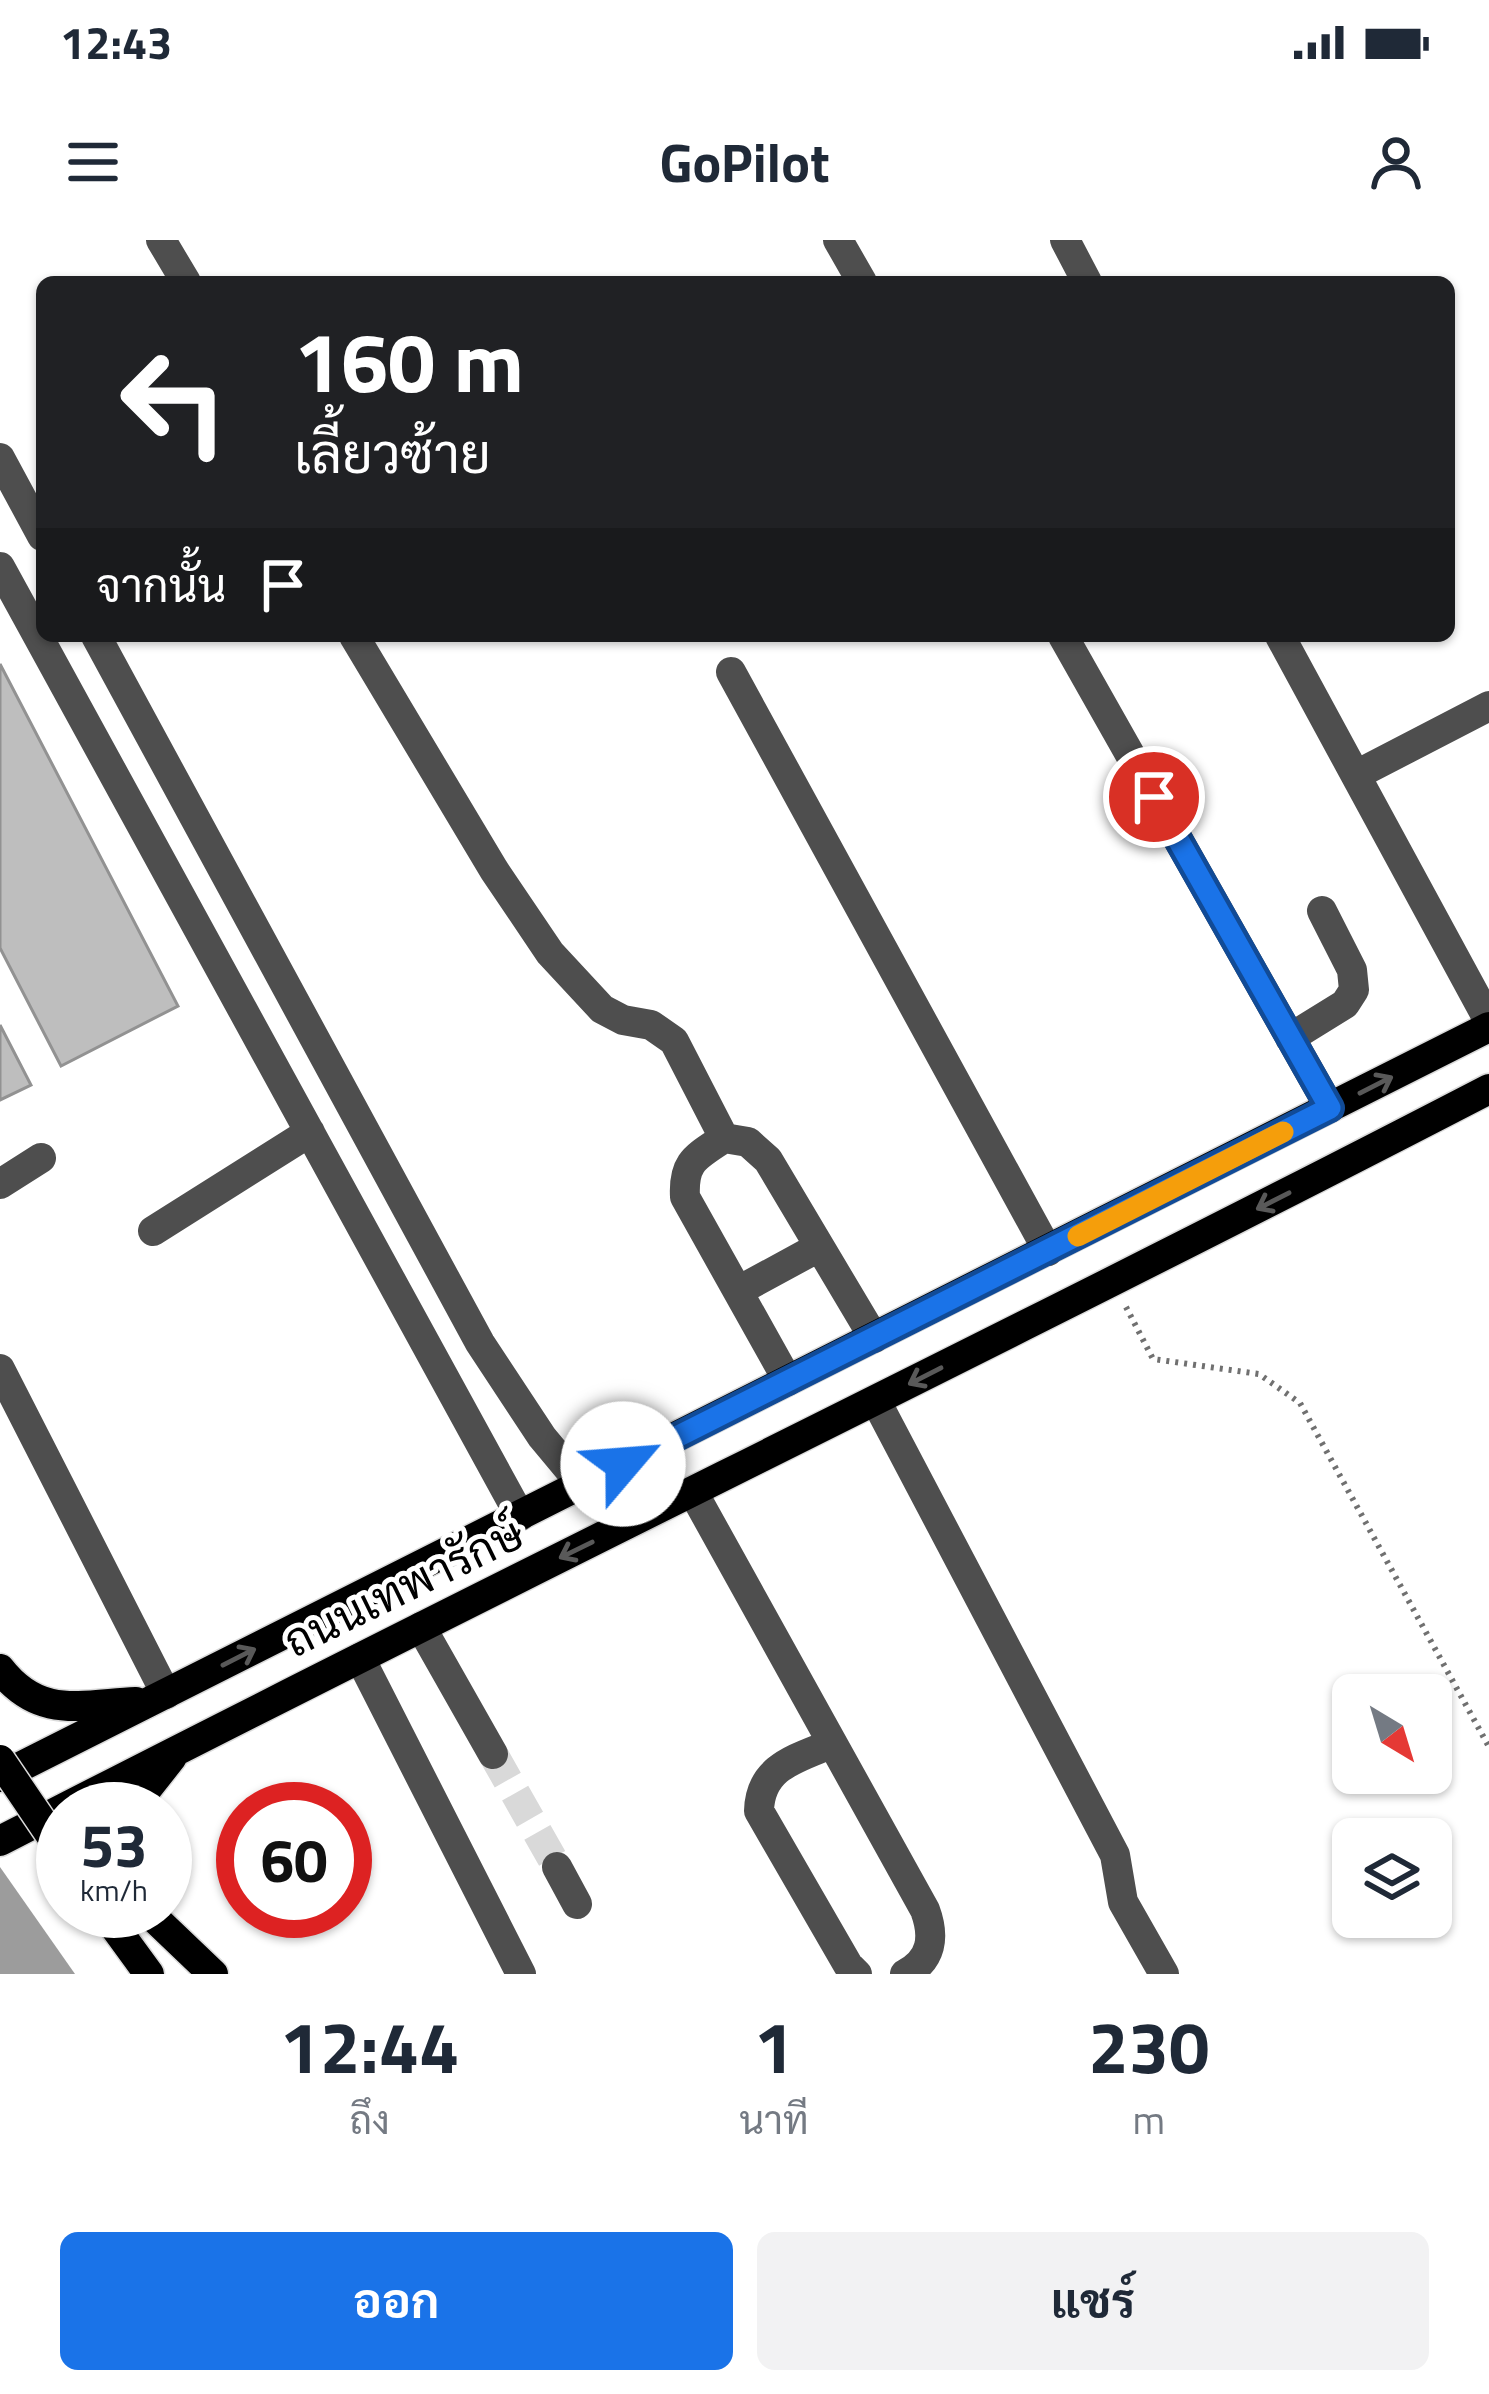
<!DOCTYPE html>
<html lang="th">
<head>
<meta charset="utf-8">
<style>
  :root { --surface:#fff; --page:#f2f2f3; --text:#1f2937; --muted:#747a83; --accent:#1a73e8 }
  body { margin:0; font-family:"Titillium Web",Sarabun,sans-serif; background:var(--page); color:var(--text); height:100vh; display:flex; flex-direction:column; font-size:45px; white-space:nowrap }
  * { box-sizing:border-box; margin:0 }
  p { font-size:39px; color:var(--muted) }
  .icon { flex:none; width:66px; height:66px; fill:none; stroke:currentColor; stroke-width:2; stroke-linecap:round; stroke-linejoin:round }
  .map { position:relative; height:1734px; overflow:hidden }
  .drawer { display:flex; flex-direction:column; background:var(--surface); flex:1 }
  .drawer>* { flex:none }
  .guide { position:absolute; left:36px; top:36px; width:1419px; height:366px; border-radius:18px; box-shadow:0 3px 9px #0004; background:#202124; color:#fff; overflow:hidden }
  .needle { width:78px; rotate:142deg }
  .controls { position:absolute; left:1332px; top:1434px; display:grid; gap:24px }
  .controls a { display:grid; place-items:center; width:120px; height:120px; border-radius:18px; background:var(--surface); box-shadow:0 3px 9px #0004; font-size:60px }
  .speed { position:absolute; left:36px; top:1542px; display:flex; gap:24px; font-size:60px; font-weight:700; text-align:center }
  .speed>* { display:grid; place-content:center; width:156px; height:156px; border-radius:50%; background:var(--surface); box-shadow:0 3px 9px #0004; line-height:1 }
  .speed small { font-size:30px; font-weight:400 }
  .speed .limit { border:18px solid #d22; background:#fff; color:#111 }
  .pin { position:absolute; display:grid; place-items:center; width:102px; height:102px; color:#fff; margin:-51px; border:6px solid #fff; border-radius:50%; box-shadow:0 3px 12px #0007 }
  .me { position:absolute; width:132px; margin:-66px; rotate:63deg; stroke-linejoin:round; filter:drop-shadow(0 0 9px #0008) }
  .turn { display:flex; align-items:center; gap:42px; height:252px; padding:0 60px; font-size:54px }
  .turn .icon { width:156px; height:156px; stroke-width:2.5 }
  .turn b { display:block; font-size:84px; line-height:102px }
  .then { display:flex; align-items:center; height:114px; padding:0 60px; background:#0003; gap:24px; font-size:45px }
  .eta { display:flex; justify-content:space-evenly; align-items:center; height:204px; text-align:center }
  .eta b { font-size:72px; font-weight:700; line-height:84px }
  .primary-button { display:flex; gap:24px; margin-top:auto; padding:24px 60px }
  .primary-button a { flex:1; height:138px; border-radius:18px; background:var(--accent); color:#fff; font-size:48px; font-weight:700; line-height:138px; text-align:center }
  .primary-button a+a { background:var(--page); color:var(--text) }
  .status { display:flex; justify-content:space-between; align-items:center; height:84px; padding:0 60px; background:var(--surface); direction:ltr }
  .status svg { height:33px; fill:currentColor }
  header { display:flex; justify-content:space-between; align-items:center; height:156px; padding:0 60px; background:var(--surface); font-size:54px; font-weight:700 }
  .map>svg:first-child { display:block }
  .water { fill:#9c9c9c }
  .building { fill:#bebebe; stroke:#929292; stroke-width:3 }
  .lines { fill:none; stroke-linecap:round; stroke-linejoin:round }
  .minor-tunnel { stroke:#d9d9d9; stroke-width:30; stroke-dasharray:30 15; stroke-linecap:butt }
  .major-casing { stroke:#dbdbdb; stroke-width:33 }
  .path { stroke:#707070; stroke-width:6; stroke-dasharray:3 6; stroke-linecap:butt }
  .minor { stroke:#4e4e4e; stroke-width:30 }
  .major { stroke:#000; stroke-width:30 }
  .major-bridge-casing { stroke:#dbdbdb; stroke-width:33; stroke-linecap:butt }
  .major-bridge { stroke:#000; stroke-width:30 }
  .oneway { stroke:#595959 }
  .route-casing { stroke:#114b97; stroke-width:30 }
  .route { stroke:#1a73e8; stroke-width:21 }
  .slow { stroke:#f59e0b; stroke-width:21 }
  .labels { text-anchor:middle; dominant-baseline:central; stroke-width:10; stroke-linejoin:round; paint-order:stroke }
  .street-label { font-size:45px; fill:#000; stroke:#fff }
</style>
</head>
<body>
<div class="status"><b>12:43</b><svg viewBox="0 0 49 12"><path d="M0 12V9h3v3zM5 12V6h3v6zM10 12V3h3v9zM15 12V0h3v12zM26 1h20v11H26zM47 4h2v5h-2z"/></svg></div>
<header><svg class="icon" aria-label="menu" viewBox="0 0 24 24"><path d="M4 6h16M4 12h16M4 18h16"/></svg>GoPilot<svg class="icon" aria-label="person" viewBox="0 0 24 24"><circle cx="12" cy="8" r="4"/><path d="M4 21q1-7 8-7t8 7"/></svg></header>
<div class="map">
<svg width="1489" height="1734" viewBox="0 0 1489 1734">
  <rect width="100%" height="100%" fill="#fff"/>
  <path class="water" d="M0,1627L75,1734H0Z"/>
  <path class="building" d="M0,424L178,766L61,826L0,708Z
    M0,785L31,845L0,860Z"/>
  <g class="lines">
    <path class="minor-tunnel" d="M493,1514L557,1627"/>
    <g class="major-casing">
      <path id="major" d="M0,1429C39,1479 79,1465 136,1462
        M0,1537L1489,787
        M131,1569L172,1517
        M0,1601C494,1346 995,1105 1489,849
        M103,1671L149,1734
        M147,1671L213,1734"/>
    </g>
    <path class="path" d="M1126,1067L1153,1119L1259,1134L1300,1163L1489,1507"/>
    <path class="minor" d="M161,0L186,42
      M838,0L862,42
      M1065,0L1087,42
      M0,218L42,296
      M0,327L520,1276
      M96,396L480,1103L542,1197L582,1245
      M354,396L494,630L550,713L602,769L623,780L651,785L674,801L724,898L748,902L768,920L874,1098
      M1063,396L1330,868
      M1280,396L1489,781
      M731,432L1048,1011
      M1356,535L1489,466
      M1290,798L1345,764L1354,750L1352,730L1322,671
      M724,898C696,917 683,921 685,957L788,1141
      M0,944L41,918
      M153,991L310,892
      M738,1051L819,1007
      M0,1129L166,1454
      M876,1161L1115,1615L1123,1662L1164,1734
      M693,1252L925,1670C935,1697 932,1720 905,1734
      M421,1387L493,1514
      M360,1418L521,1734
      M831,1504C795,1519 760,1527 759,1571L848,1725L857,1734
      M557,1627L577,1664"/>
    <use href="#major" class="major"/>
    <g class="major-bridge-casing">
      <path id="major-bridge" d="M0,1520L63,1613"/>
    </g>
    <use href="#major-bridge" class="major-bridge"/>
  </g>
  <defs><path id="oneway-shaft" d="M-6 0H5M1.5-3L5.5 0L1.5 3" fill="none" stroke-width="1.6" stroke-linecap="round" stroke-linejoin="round" transform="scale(3)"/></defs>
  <g class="oneway">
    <use href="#oneway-shaft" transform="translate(1376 845) rotate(-27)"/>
    <use href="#oneway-shaft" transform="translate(1273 961) rotate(153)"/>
    <use href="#oneway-shaft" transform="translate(925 1136) rotate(153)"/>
    <use href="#oneway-shaft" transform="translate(576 1310) rotate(154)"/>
    <use href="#oneway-shaft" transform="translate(239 1417) rotate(-27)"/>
  </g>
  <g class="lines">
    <g class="route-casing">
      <path id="route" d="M623,1224L1330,868L1154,557"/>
    </g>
    <use href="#route" class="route"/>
    <path class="slow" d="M1078,996L1283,892"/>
  </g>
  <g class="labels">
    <g class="street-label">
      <text transform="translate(403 1346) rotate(-26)">ถนนเทพารักษ์</text>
    </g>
  </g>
</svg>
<div class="controls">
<a><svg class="needle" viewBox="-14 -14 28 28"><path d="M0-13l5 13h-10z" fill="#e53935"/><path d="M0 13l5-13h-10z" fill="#747a83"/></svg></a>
<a><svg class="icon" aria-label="layers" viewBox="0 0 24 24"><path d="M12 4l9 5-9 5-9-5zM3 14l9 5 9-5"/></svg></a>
</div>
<div class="speed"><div>53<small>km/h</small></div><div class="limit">60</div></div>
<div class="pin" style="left:1154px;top:557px;background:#d93025"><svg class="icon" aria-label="arrive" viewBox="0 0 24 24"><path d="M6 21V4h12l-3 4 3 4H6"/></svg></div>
<svg class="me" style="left:623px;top:1224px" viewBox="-20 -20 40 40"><circle r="19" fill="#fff"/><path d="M0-13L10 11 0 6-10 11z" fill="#1a73e8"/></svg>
<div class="guide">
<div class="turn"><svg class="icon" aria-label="left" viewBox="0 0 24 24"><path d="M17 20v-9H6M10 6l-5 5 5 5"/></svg><div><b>160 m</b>เลี้ยวซ้าย</div></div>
<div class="then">จากนั้น<svg class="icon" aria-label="arrive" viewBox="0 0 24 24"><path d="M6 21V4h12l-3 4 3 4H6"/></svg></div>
</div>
</div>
<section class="drawer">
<div class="eta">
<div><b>12:44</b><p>ถึง</p></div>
<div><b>1</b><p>นาที</p></div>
<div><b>230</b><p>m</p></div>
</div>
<div class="primary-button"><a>ออก</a><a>แชร์</a></div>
</section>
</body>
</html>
